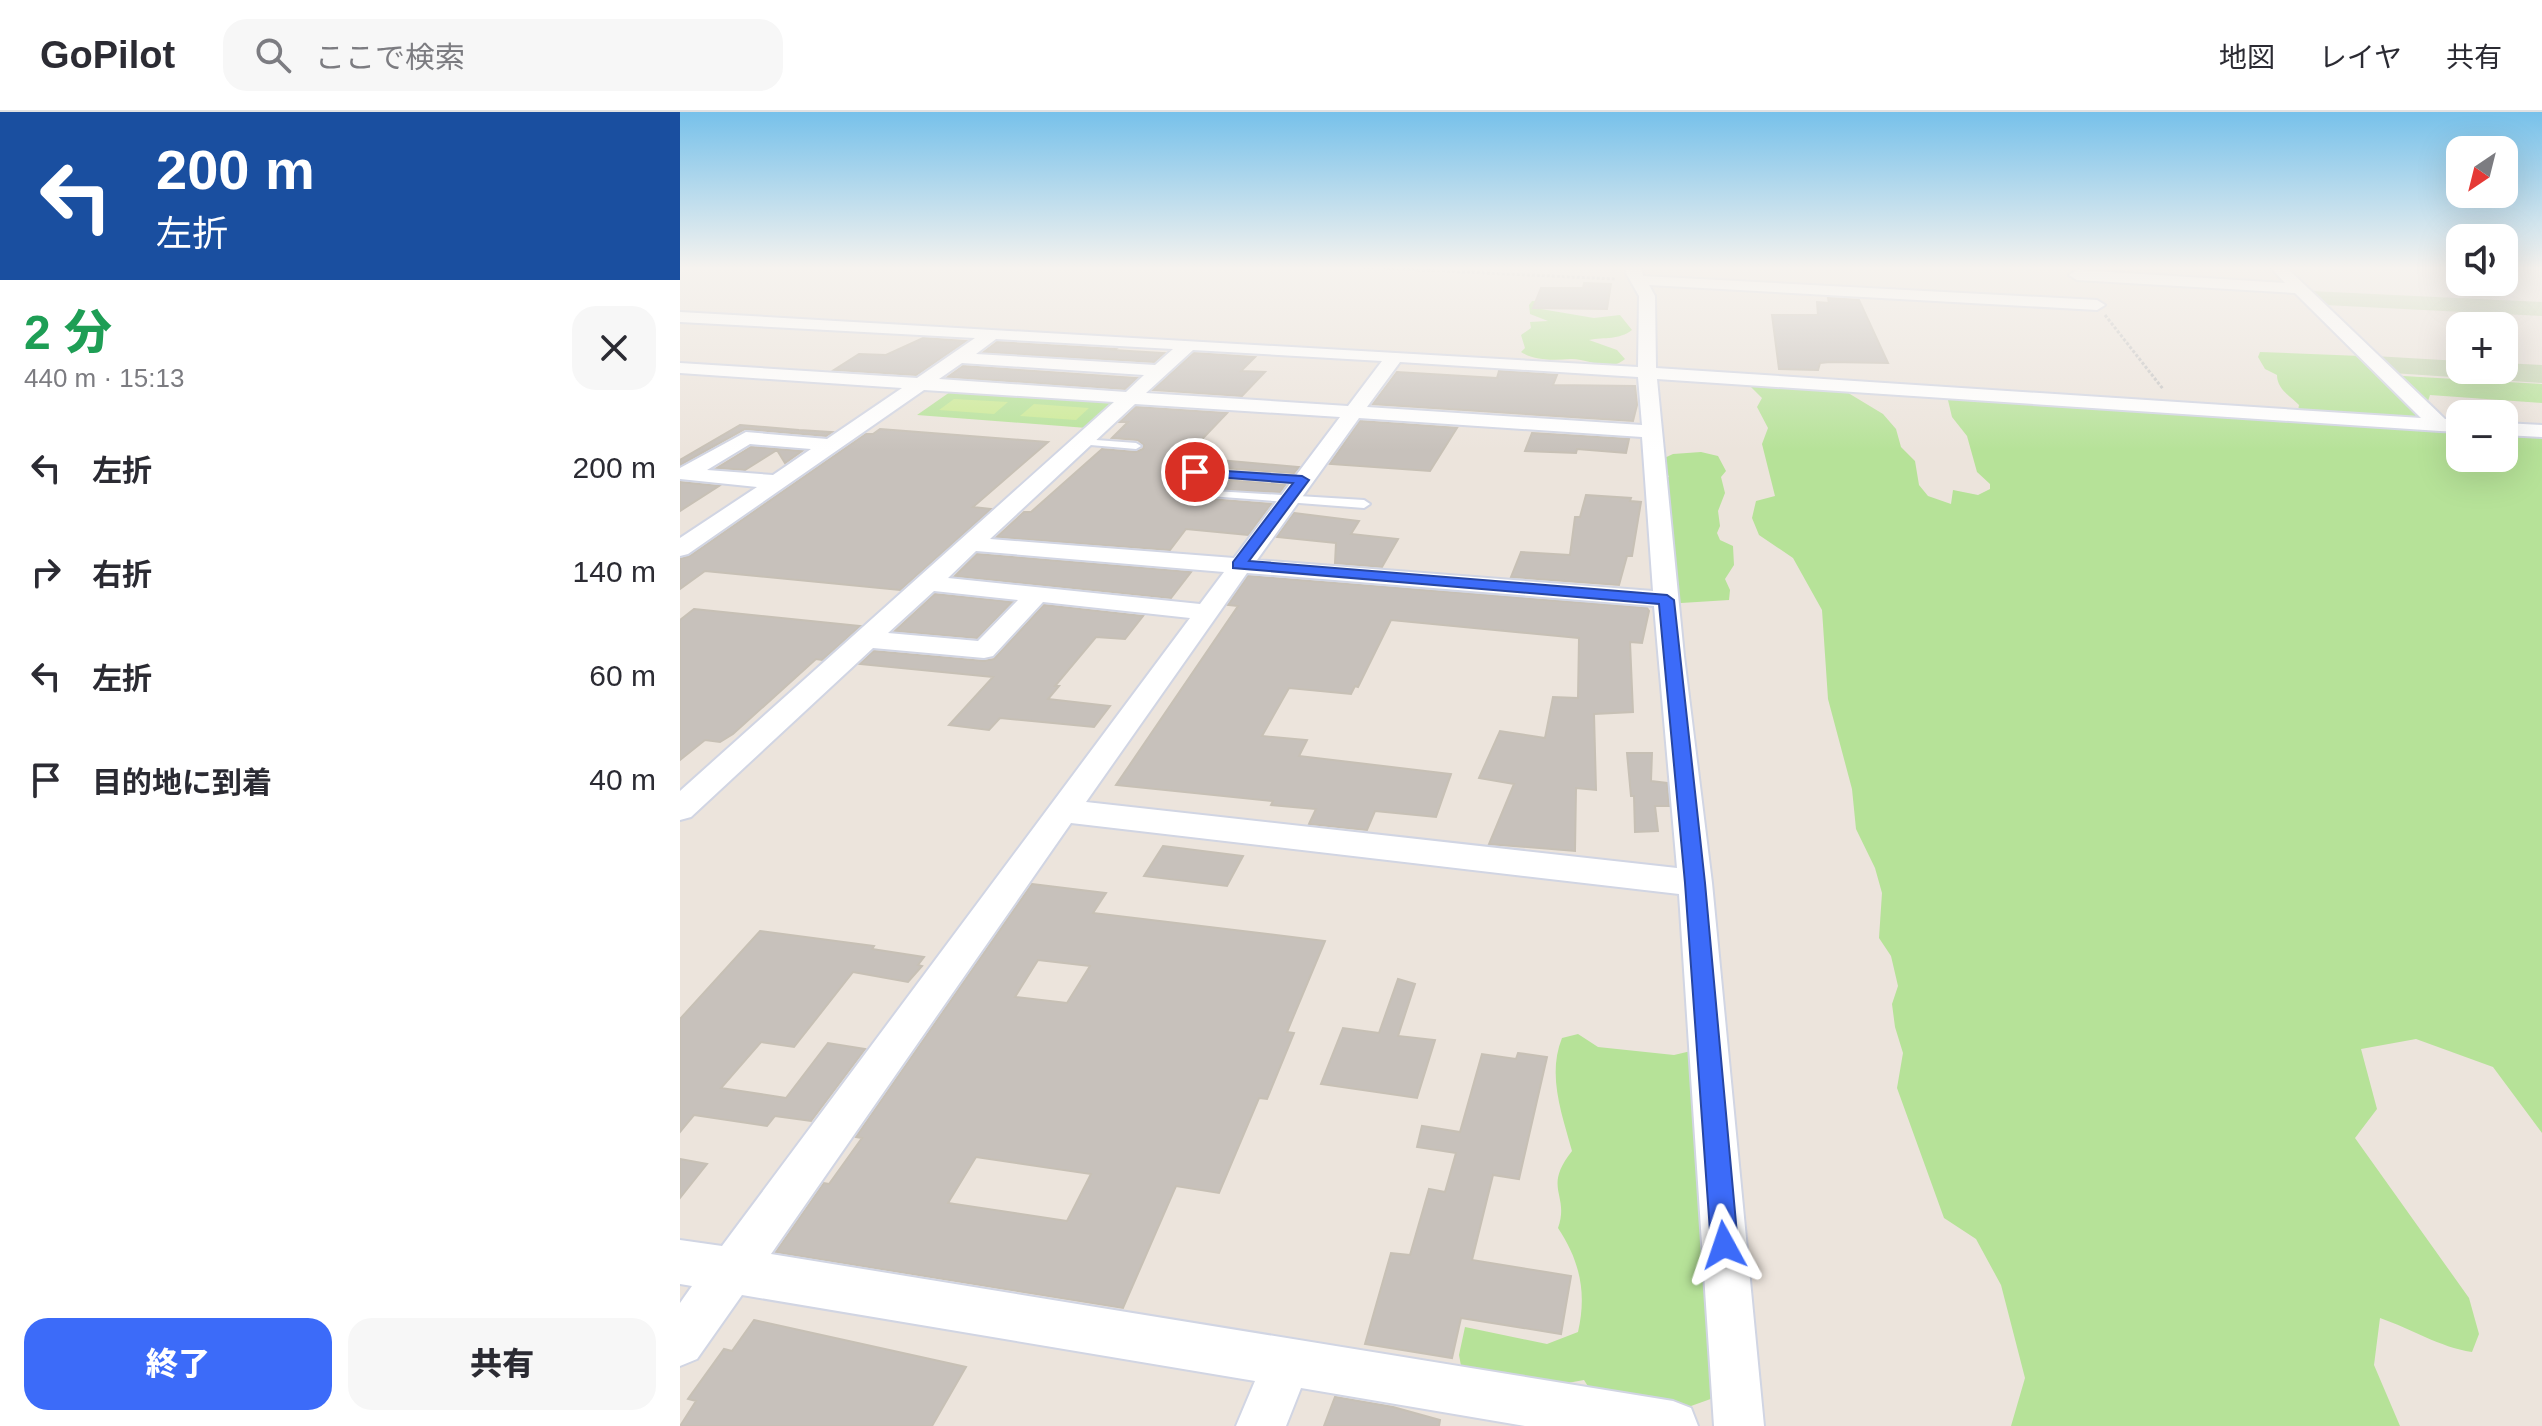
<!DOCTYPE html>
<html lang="ja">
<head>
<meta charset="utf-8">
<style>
  :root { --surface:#fff; --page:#f7f7f7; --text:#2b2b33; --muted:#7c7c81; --line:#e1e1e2; --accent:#3c6bf9 }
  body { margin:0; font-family:Helvetica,"Noto Sans JP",sans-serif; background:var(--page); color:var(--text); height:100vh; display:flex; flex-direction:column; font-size:30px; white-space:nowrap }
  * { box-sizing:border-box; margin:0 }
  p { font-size:26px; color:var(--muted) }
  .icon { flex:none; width:44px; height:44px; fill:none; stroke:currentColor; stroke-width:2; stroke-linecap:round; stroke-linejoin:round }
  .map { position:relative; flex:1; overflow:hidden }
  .panel { display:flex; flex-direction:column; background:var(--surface); width:680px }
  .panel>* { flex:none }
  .guide { background:#1a4fa0; color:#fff; overflow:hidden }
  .needle { width:52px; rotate:215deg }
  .buttons { position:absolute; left:1766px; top:24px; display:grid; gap:16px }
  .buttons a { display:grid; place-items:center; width:72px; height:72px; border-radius:16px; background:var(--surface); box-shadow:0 8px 32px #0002; font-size:40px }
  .pin { position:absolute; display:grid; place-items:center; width:68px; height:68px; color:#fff; margin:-34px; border:4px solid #fff; border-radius:50%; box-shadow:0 2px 8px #0007 }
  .me { position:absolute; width:88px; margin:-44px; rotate:355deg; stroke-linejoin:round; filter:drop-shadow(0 0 6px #0008) }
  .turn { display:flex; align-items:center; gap:28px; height:168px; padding:0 24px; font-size:36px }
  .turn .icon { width:104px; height:104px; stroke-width:2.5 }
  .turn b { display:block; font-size:56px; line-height:68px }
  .round { display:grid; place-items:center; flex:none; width:84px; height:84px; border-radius:24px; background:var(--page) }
  .overview { display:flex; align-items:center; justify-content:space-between; height:136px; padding:0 24px }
  h1 { font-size:48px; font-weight:800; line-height:60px; color:#1e9e55 }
  .action { display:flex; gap:16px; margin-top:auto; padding:16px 24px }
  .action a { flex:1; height:92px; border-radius:24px; background:var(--accent); color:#fff; font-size:32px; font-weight:800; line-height:92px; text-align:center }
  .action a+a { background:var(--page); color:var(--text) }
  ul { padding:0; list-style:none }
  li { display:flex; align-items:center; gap:24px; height:104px; padding:0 24px }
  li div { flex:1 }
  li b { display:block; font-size:30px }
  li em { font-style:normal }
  header { display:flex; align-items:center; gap:48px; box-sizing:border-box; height:112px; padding:0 40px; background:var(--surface); border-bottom:2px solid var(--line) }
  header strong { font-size:38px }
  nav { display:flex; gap:44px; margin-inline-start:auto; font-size:28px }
  .search { width:560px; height:72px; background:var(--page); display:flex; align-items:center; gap:20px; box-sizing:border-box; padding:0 28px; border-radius:24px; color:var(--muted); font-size:30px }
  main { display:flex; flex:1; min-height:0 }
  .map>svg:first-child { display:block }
  .green { fill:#b6e298 }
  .cemetery { fill:#c6d6b3 }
  .pitch { fill:#cbea94 }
  .building { fill:#c7c1bb; stroke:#c7c0b5; stroke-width:2; fill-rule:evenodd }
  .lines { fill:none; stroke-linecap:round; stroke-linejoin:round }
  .lane-casing { stroke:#d1d5e3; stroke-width:4 }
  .street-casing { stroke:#d1d5e3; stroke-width:4 }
  .path { stroke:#c3c3c3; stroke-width:3; stroke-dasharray:3 2; stroke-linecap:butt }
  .lane { fill:#fff; fill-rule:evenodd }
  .street { fill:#fff; fill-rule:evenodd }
  .route { fill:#3c6bf9; stroke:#2746a2; stroke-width:2 }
</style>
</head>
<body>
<header>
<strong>GoPilot</strong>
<div class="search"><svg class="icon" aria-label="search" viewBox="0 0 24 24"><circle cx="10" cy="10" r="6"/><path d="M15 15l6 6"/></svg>ここで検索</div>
<nav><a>地図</a><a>レイヤ</a><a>共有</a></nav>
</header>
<main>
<section class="panel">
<div class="guide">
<div class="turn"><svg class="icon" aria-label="left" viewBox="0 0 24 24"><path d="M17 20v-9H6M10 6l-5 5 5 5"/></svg><div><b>200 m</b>左折</div></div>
</div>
<div class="overview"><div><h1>2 分</h1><p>440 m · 15:13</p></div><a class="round"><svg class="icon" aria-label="close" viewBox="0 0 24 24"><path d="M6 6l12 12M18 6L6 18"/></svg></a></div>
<ul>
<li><svg class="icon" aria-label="left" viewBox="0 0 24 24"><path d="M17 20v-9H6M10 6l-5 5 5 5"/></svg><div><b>左折</b></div><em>200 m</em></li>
<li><svg class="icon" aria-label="right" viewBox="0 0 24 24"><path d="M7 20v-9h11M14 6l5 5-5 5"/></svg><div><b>右折</b></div><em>140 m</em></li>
<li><svg class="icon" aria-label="left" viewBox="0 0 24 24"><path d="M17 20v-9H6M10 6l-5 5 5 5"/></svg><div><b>左折</b></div><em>60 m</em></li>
<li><svg class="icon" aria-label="arrive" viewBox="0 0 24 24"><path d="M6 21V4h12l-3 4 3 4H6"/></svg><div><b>目的地に到着</b></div><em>40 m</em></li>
</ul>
<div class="action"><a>終了</a><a>共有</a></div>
</section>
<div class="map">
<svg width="1862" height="1314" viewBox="0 0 1862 1314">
  <rect width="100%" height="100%" fill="#ece4dc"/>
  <path class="green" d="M852,189H860L861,197L914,206L940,203L952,218C939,228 925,225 909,228L937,238L945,247C929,261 908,246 890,247C874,248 856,249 841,240L845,236L841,223L851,216L850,210L868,209L850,202L849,193Z
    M1580,240L1681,244L1723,264L1862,272V291L1750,283L1748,289L1755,298L1748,305L1780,316V346H1824V319L1862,321V1021L1813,955L1736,927L1681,937L1697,997L1675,1026L1789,1186L1799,1222L1792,1240C1759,1235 1732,1217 1700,1206L1694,1253L1720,1314H1331L1345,1266L1321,1173L1296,1127L1264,1106L1217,976L1223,941L1215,915L1212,892L1218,874L1211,844L1199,826L1202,781L1195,756L1176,717L1172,677L1148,587L1142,498L1113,446L1079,423L1072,406L1076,389L1095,384L1082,332L1088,316L1077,295L1082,286L1071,275L1064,273L1063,269L1160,276L1203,302L1216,317L1221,335L1235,349L1239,373L1248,384L1271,392L1273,378L1298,383L1310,377V372L1297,360L1287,324L1272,305L1267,284L1618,299L1619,293C1610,284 1597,277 1597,263L1585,257L1578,245Z
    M270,280L434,291L407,316L237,303Z
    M1021,340L1038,344L1046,359L1041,365L1045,381L1038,399L1040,414L1037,421L1040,428L1053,434L1054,453L1045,467L1050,478L1049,488L1001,491L994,489L996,464L991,457L987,437L994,431L982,375L989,364L982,361L980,348L993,342Z
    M898,922L918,935L994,943L1011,939L1039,1284L997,1299L918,1290L904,1268L866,1275L782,1259L779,1243L785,1215L867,1232L898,1220C907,1181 900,1149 878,1116C890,1082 862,1077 892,1039C882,1002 867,963 882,926Z"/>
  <path class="cemetery" d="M1630,179L1862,190V204L1645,193Z
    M1694,244L1780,249V258H1824V251L1862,253V271L1712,261Z"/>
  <path class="pitch" d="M274,287L328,290L314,302L259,298Z
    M354,292L409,296L396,308L340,304Z"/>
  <path class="building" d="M904,171L931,172L927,197L853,196L861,176H903Z
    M1148,186L1179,188L1208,251L1150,250L1140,251L1138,258L1099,257L1092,203H1138L1137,190L1149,191Z
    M243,226L286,229L236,263L154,258L179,242L206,243Z
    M317,230L435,237L433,238L484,241L474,250L304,240Z
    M514,241L575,245L561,259L585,260L562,284L473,278Z
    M283,254L457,266L445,277L268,265Z
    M819,259L877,263L873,273L955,274L957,293L953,309L693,292L717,260L817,266Z
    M456,295L547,301L505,345L619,355L614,361L515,354L508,357L507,362L511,365L605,373L600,380L528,378L530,387L591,392L568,423L506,417L490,438L317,425L344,400H351L422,337L456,340L463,337L464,333L458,328L432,326L448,310H440Z
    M680,309L777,316L750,359L650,352Z
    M60,313L119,318L152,320L146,324L65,317L0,353V348Z
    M200,317L368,330L293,395L311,397L220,478L25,459L0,477V447L10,444L186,322H193Z
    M852,321L949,327L946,341L897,337L896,341L845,339Z
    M71,335L122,339L105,351L97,338L65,358L37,356Z
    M0,370L39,374L0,399Z
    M906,383L951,386L950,389L961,390L952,444H947L939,473L831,465L841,440L890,443L895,405H900Z
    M614,401L679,409L671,422L718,427L702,455L655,451L656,431L597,425Z
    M297,442L511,460L491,486L275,464Z
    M568,464L967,496L969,499L962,531L950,530L953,600L914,602L916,678L896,676L895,739L809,732L834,672L799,666L820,619L865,626L873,585L898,586L899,526L711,508L678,575L675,574L671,582L609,576L582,624L627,628L619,644L771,662L756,705L695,699L687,718L629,712L636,697L591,693L593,689L436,673L558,494L548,493Z
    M255,482L332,490L297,526L215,519Z
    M364,493L463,504L445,527L416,525L375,574H379L368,587L430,594L414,615L320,606L309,618L269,613L313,565L180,552L194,539L304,549L314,547Z
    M14,497L180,514L142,548L136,547L53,622L40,630L25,628L0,648V508Z
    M947,641H972L971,669L987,671L989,694H975L978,719L955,720L954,684H951Z
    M483,734L563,744L547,774L464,764Z
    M352,772L426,781L413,801L645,829L607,920L614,921L587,987L579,986L539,1081L496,1074L443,1196L96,1140L144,1071L149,1072L182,1026L176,1025ZM358,848L410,854L387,891L335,885ZM296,1045L411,1062L387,1109L268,1091Z
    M80,819L194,834L192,837L244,845L238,853L242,854L228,870L173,860L114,935L81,930L41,976L106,986L148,931L185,937L131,1009L95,1004L87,1014L14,1003L0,1020V907Z
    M718,867L735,872L718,924L755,928L737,986L641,972L663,916L699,921Z
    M838,941L867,945L839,1067L813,1063L792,1148L891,1164L881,1222L781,1206L772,1246L685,1232L711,1141L730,1143L749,1077L765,1080L776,1041L737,1035L742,1014L780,1020L802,942L836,947Z
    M0,1047L27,1052L0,1086Z
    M74,1208L286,1255L252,1314H0L16,1289L8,1287L44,1237L52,1239Z
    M655,1285L713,1295L760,1308L759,1314H644Z"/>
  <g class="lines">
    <g class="lane-casing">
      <path id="lane" d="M403,327L456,331L461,334L456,337L399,332V328Z
        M515,357L622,365L628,368L622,371L511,362L509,360Z
        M534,379L684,388L690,392L684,396L530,384V380Z"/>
    </g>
    <g class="street-casing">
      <path id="street" d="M947,155H961L963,164L1417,188L1425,193L1417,198L969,173L975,184L976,256L1741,306L1615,181L1397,168L1389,163L1397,158L1605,171L1590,155H1606L1765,307L1780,308V320L1760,319L977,267L1004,544L1032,771L1084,1314H1034L999,782L391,711L91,1142L993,1289L1011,1296L1018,1314H845L621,1276L606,1314H556L575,1269L62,1183L17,1247L0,1254V1191L12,1174L0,1172V1128L42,1134L510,506L363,490L313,544L304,546L193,536L11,705L0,708V679L434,290L244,278L8,442L0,444V426L77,375L0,367V356L66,320L147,327L222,276L0,261V251L237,266L295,226L0,210V200L958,255L959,184L946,161ZM316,227L493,237L475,253L296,242ZM513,238L702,249L668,294L466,281ZM720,250L958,265L962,313L687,295ZM282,251L464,263L446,280L259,267ZM455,292L660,305L554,446L310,427ZM679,306L962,325L973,479L577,448ZM70,332L131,337L93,363L27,358ZM296,439L544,460L520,492L268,466ZM567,461L974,494L997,756L406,690ZM254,479L338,488L298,529L208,521Z
        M1824,311L1862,313V325L1824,323Z"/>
    </g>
    <path class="path" d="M677,155L935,167
      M1425,203L1483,277"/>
    <use href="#lane" class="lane"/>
    <use href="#street" class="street"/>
  </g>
  <linearGradient id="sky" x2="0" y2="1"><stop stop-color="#77c1ea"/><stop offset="0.46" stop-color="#f6f3ef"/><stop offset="1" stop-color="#f6f3ef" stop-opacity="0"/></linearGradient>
  <rect width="1862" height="339" fill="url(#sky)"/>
  <path class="route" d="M515,357L622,364L629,368L569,449L987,483L994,488L1025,771L1058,1133L1054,1142L1044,1146L1035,1142L1031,1133L1005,771L979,492L553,456V450L613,371L510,363V358Z"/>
</svg>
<div class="buttons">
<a><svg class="needle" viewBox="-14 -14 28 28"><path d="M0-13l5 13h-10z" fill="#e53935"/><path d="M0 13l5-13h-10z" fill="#7c7c81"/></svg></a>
<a><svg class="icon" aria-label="sound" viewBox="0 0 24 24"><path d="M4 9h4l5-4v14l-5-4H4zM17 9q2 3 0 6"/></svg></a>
<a>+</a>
<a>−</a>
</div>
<div class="pin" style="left:515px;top:360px;background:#d93025"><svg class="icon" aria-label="arrive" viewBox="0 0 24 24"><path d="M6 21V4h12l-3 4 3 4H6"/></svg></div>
<svg class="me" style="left:1044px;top:1133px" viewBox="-20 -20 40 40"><path d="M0-17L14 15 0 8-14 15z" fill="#3c6bf9" stroke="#fff" stroke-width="4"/></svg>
</div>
</main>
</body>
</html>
